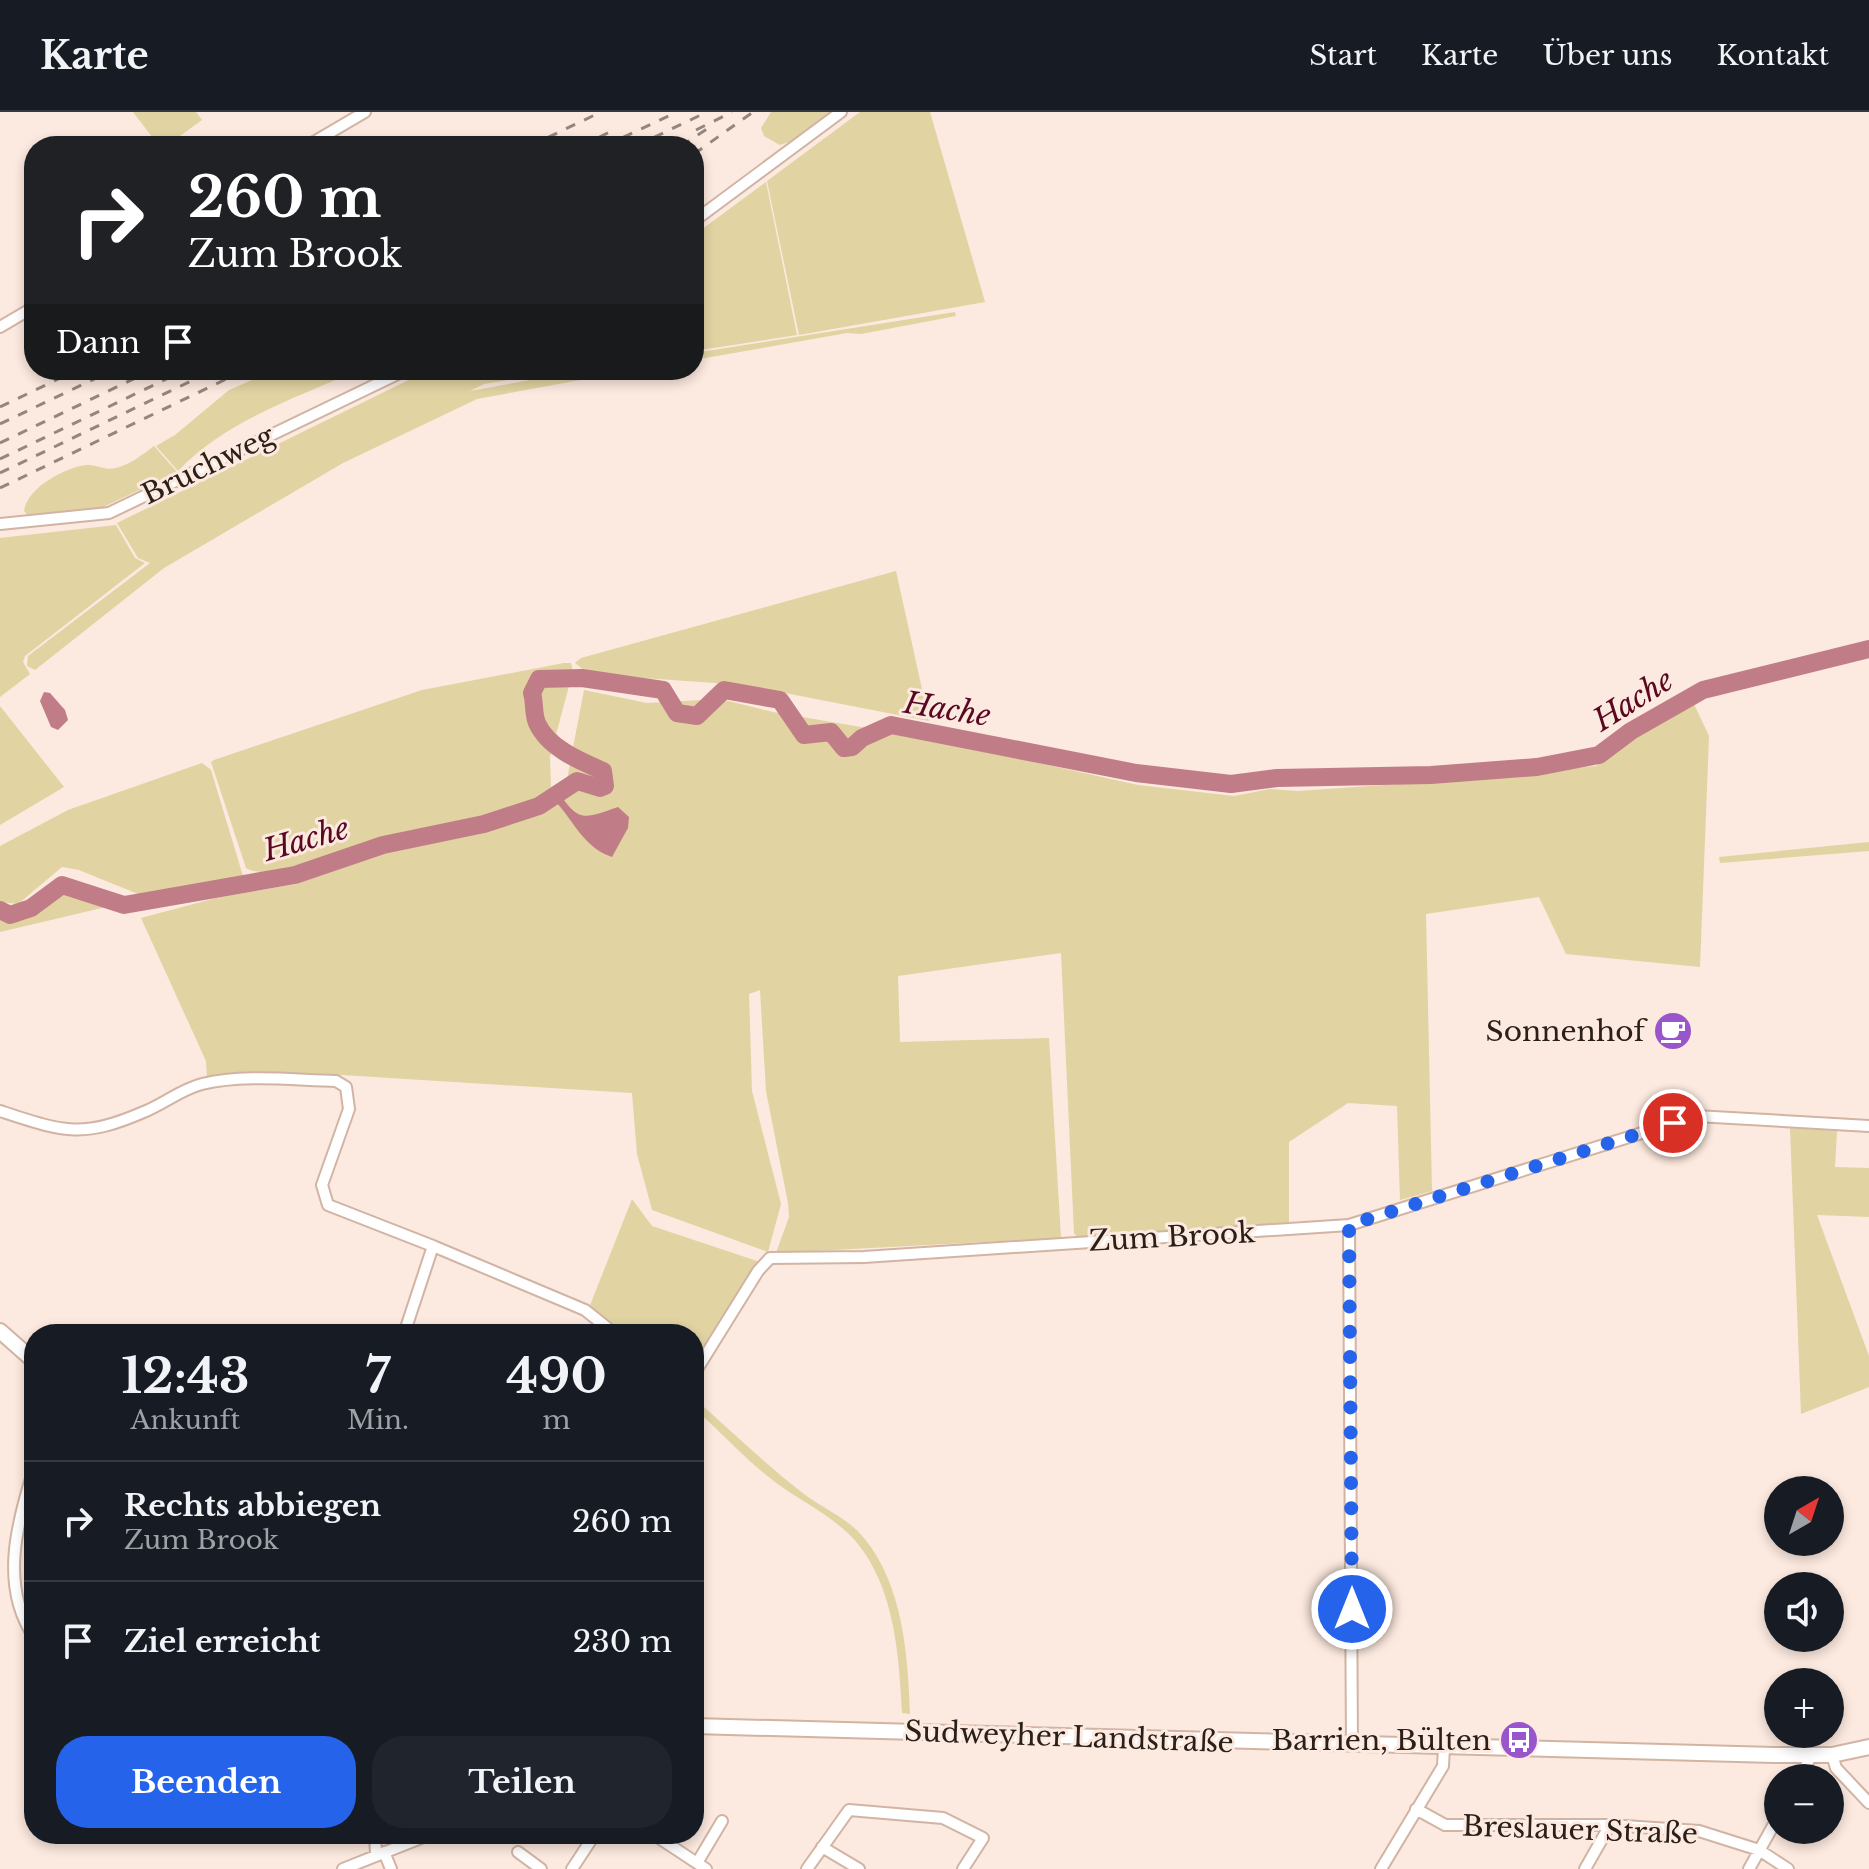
<!DOCTYPE html>
<html lang="de">
<head>
<meta charset="utf-8">
<style>
  :root { --surface:#171b24; --page:#20242c; --text:#f1f3f6; --muted:#9ea1a6; --line:#363941; --accent:#2563eb }
  body { margin:0; font-family:"Libre Baskerville",serif; background:var(--page); color:var(--text); height:100vh; display:flex; flex-direction:column; font-size:30px; white-space:nowrap }
  * { box-sizing:border-box; margin:0 }
  p { font-size:26px; color:var(--muted) }
  .icon { flex:none; width:44px; height:44px; fill:none; stroke:currentColor; stroke-width:2; stroke-linecap:round; stroke-linejoin:round }
  .map { position:relative; flex:1; overflow:hidden }
  .details { position:absolute; left:24px; top:1212px; width:680px; height:520px; display:flex; flex-direction:column; background:var(--surface); border-radius:32px; box-shadow:0 4px 12px #0003 }
  .details>* { flex:none }
  .banner { position:absolute; left:24px; top:24px; width:680px; height:244px; border-radius:32px; box-shadow:0 4px 12px #0003; background:#202124; color:#fff; overflow:hidden }
  .needle { width:52px; rotate:39deg }
  .buttons { position:absolute; left:1764px; top:1364px; display:grid; gap:16px }
  .buttons a { display:grid; place-items:center; width:80px; height:80px; border-radius:50%; background:var(--surface); box-shadow:0 4px 12px #0003; font-size:40px }
  .pin { position:absolute; display:grid; place-items:center; width:68px; height:68px; color:#fff; margin:-34px; border:4px solid #fff; border-radius:50%; box-shadow:0 2px 8px #0007 }
  .me { position:absolute; width:88px; margin:-44px; rotate:0deg; stroke-linejoin:round; filter:drop-shadow(0 0 6px #0008) }
  .turn { display:flex; align-items:center; gap:28px; height:168px; padding:0 32px; font-size:36px }
  .turn .icon { width:104px; height:104px; stroke-width:2.5 }
  .turn b { display:block; font-size:56px; line-height:68px }
  .then { display:flex; align-items:center; height:76px; padding:0 32px; background:#0003; gap:16px; font-size:30px }
  .eta { display:flex; justify-content:space-evenly; align-items:center; height:136px; text-align:center }
  .eta b { font-size:48px; font-weight:700; line-height:56px }
  .cta { display:flex; gap:16px; margin-top:auto; padding:16px 32px }
  .cta a { flex:1; height:92px; border-radius:32px; background:var(--accent); color:#fff; font-size:32px; font-weight:700; line-height:92px; text-align:center }
  .cta a+a { background:var(--page); color:var(--text) }
  ul { padding:0; list-style:none }
  li { display:flex; align-items:center; gap:24px; height:120px; padding:0 32px; border-top:2px solid var(--line) }
  li div { flex:1 }
  li b { display:block; font-size:30px }
  li em { font-style:normal }
  header { display:flex; align-items:center; gap:48px; box-sizing:border-box; height:112px; padding:0 40px; background:var(--surface); border-bottom:2px solid var(--line) }
  header strong { font-size:38px }
  nav { display:flex; gap:44px; margin-inline-start:auto; font-size:28px }
  .map>svg:first-child { display:block }
  .green { fill:#e1d3a2 }
  .water { fill:#c07d87 }
  .lines { fill:none; stroke-linecap:round; stroke-linejoin:round }
  .river { stroke:#c07d87; stroke-width:18 }
  .street-casing { stroke:#d1b4a3; stroke-width:14 }
  .secondary-casing { stroke:#d1b4a3; stroke-width:18 }
  .street { stroke:#fff; stroke-width:10 }
  .secondary { stroke:#fff; stroke-width:14 }
  .rail { stroke:#95867d; stroke-width:3; stroke-dasharray:10 10; stroke-linecap:butt }
  .route { stroke:#2563eb; stroke-width:14; stroke-dasharray:0 25.2 }
  .labels { text-anchor:middle; dominant-baseline:central; stroke-width:6; stroke-linejoin:round; paint-order:stroke }
  .street-label { font-size:28px; fill:#2b2019; stroke:#fce9df }
  .poi-label { font-size:28px; fill:#2b2019; stroke:#fce9df; text-anchor:end }
  .water-label { font-size:30px; font-style:italic; fill:#5a0721; stroke:#fce9df }
</style>
</head>
<body>
<header>
<strong>Karte</strong>
<nav><a>Start</a><a>Karte</a><a>Über uns</a><a>Kontakt</a></nav>
</header>
<div class="map">
<svg width="1869" height="1757" viewBox="0 0 1869 1757">
  <rect width="100%" height="100%" fill="#fce9df"/>
  <path class="green" d="M133,0H196L202,8L166,34H159Z
    M771,0H834L794,28L780,33L764,24L761,16Z
    M860,0H930L985,190L799,223L767,69Z
    M766,70L797,223L694,239V123Z
    M955,200L956,204L861,222L847,221L694,248V241Z
    M275,258H358C297,286 226,308 178,359L156,334L175,323L229,278Z
    M429,258H571L484,272L470,279L584,258H635L477,287L343,351L164,456L35,558L27,554L28,544L150,451L138,446L117,411Z
    M154,334L177,360L97,398L29,404L24,399C27,376 64,356 86,353C96,352 106,359 116,356C131,352 142,343 154,334Z
    M116,413L135,446L145,451L25,544L23,550L30,562L0,585V426Z
    M896,459L929,609L744,573L600,563L585,559L575,551L581,546Z
    M564,551H571L573,559L550,645L551,676C531,709 420,715 382,725C349,733 275,773 246,756L211,650L214,648L422,578Z
    M584,578L647,591L720,587L773,600L931,627L1138,673L1234,684L1270,677L1298,679L1428,670L1596,654L1633,624L1693,590L1709,624L1700,855L1566,842L1539,785L1426,802L1432,1079L1400,1088L1397,994L1348,991L1289,1030V1115L1077,1125L1074,1121L1061,841L898,864L900,930L1049,926L1061,1126L776,1141L789,1105L788,1091L766,979L760,878L749,882L752,979L781,1092L768,1140L652,1098L637,1042L632,981L342,963L207,966L206,949L141,806L216,786L296,772L382,742L486,719L538,700L564,683Z
    M0,594L64,675L0,713Z
    M202,651L211,658L243,764L143,784L79,758L62,755L18,792L0,790V734L68,698Z
    M1869,730V739L1720,751L1719,745Z
    M64,781L106,795L0,820V807C24,818 46,794 64,781Z
    M1790,1016L1837,1019L1835,1055L1869,1056V1105L1817,1103L1869,1244V1275L1801,1302Z
    M632,1087L652,1114L760,1150L694,1253V1222H623L589,1196Z
    M694,1286C729,1317 763,1350 800,1379C821,1396 847,1405 864,1426C903,1473 908,1544 910,1602L902,1601C899,1545 895,1478 858,1432C837,1406 802,1390 775,1370C746,1348 721,1320 694,1296Z"/>
  <path class="water" d="M44,580L50,581L65,598L68,608L58,618L51,615L40,589Z
    M558,679C579,712 585,706 618,695L629,705L628,716L612,745C584,736 574,709 555,689L539,694Z"/>
  <g class="lines">
    <path class="river" d="M0,798L10,803L31,796L62,773L124,793L295,763L383,733L484,712L539,694L577,669L600,676L605,674L603,659C580,649 548,636 537,611C533,602 535,591 532,581L539,567L582,566L663,578L677,601L697,604L724,578L780,588L804,623L831,620L844,636L852,635L862,626L891,613L1136,661L1231,672L1277,666L1431,663L1537,655L1599,643L1631,619L1703,578L1869,537"/>
    <g class="street-casing">
      <path id="street" d="M307,34L365,0
        M694,109L841,0
        M0,215L34,195
        M0,412L109,401L406,258
        M0,999C64,1020 82,1027 146,999C165,991 182,977 202,972C244,962 292,968 336,969L346,975L349,997L322,1073L328,1093L433,1134L404,1222
        M1349,1113L1352,1633
        M433,1134L585,1198L615,1222
        M694,1262L758,1159L770,1146L864,1145L1349,1113L1696,1004L1869,1014
        M34,1357C16,1413 0,1475 34,1525
        M1832,1643L1836,1656L1869,1691
        M1800,1666L1811,1644
        M1416,1697L1445,1713H1610L1699,1719L1759,1738L1788,1757
        M375,1722L376,1743
        M653,1722L706,1757
        M822,1735L859,1757
        M384,1740L391,1757
        M518,1740L541,1757
        M697,1751L722,1709
        M343,1757L431,1722
        M572,1757L595,1722
        M807,1757L849,1698L943,1706L983,1726L963,1757
        M1381,1757L1443,1654L1444,1635
        M1585,1757L1610,1713
        M1749,1757L1778,1705"/>
    </g>
    <g class="secondary-casing">
      <path id="secondary" d="M0,1219L34,1249
        M694,1614L1774,1643H1832L1869,1635"/>
    </g>
    <use href="#street" class="street"/>
    <use href="#secondary" class="secondary"/>
    <path class="rail" d="M696,18L732,0
      M530,34L601,0
      M581,34L616,17
      M605,34L677,0
      M636,34L707,0
      M681,34L707,17
      M694,42L753,0
      M0,295L77,258
      M0,312L113,258
      M0,331L152,258
      M0,347L185,258
      M0,361L214,258
      M0,376L245,258"/>
  </g>
  <g class="lines">
    <path class="route" d="M1352,1497L1349,1113L1673,1011"/>
  </g>
  <defs>
    <g id="cafe-disc" transform="scale(2)"><circle r="9.5" fill="#9956cc" stroke="#fce9df"/><path d="M-5.5-4.5H6V0H3Q3 3.5 0 3.5H-2.5Q-5.5 3.5-5.5 0ZM3-3.2v2h1.7v-2ZM-6 4.5H4V6H-6Z" fill="#fff"/></g>
    <g id="bus-disc" transform="scale(2)"><circle r="9.5" fill="#9956cc" stroke="#fce9df"/><path d="M-5-6H5V4H4V6H2V4H-2V6H-4V4H-5ZM-3.5-4V0h7V-4ZM-3.5 1.2v1.5H-2V1.2ZM2 1.2v1.5H3.5V1.2Z" fill="#fff"/></g>
  </defs>
  <g fill-rule="evenodd">
    <use href="#cafe-disc" x="1673" y="919"/>
    <use href="#bus-disc" x="1519" y="1628"/>
  </g>
  <g class="labels">
    <g class="street-label">
      <text transform="translate(208 353) rotate(-26)">Bruchweg</text>
      <text transform="translate(1172 1125) rotate(-3)">Zum Brook</text>
      <text transform="translate(1069 1625) rotate(2)">Sudweyher Landstraße</text>
      <text transform="translate(1580 1718) rotate(2)">Breslauer Straße</text>
    </g>
    <g class="poi-label">
      <text x="1645" y="919">Sonnenhof</text>
      <text x="1491" y="1628">Barrien, Bülten</text>
    </g>
    <g class="water-label">
      <text transform="translate(1633 588) rotate(-32)">Hache</text>
      <text transform="translate(947 597) rotate(9)">Hache</text>
      <text transform="translate(306 727) rotate(-16)">Hache</text>
    </g>
  </g>
</svg>
<div class="buttons">
<a><svg class="needle" viewBox="-14 -14 28 28"><path d="M0-13l5 13h-10z" fill="#e53935"/><path d="M0 13l5-13h-10z" fill="#9ea1a6"/></svg></a>
<a><svg class="icon" aria-label="sound" viewBox="0 0 24 24"><path d="M4 9h4l5-4v14l-5-4H4zM17 9q2 3 0 6"/></svg></a>
<a>+</a>
<a>−</a>
</div>
<div class="pin" style="left:1673px;top:1011px;background:#d93025"><svg class="icon" aria-label="arrive" viewBox="0 0 24 24"><path d="M6 21V4h12l-3 4 3 4H6"/></svg></div>
<svg class="me" style="left:1352px;top:1497px" viewBox="-20 -20 40 40"><circle r="17" fill="#2563eb" stroke="#fff" stroke-width="3"/><path d="M0-11L8 9 0 5-8 9z" fill="#fff"/></svg>
<div class="banner">
<div class="turn"><svg class="icon" aria-label="right" viewBox="0 0 24 24"><path d="M7 20v-9h11M14 6l5 5-5 5"/></svg><div><b>260 m</b>Zum Brook</div></div>
<div class="then">Dann<svg class="icon" aria-label="arrive" viewBox="0 0 24 24"><path d="M6 21V4h12l-3 4 3 4H6"/></svg></div>
</div>
<section class="details">
<div class="eta">
<div><b>12:43</b><p>Ankunft</p></div>
<div><b>7</b><p>Min.</p></div>
<div><b>490</b><p>m</p></div>
</div>
<ul>
<li><svg class="icon" aria-label="right" viewBox="0 0 24 24"><path d="M7 20v-9h11M14 6l5 5-5 5"/></svg><div><b>Rechts abbiegen</b><p>Zum Brook</p></div><em>260 m</em></li>
<li><svg class="icon" aria-label="arrive" viewBox="0 0 24 24"><path d="M6 21V4h12l-3 4 3 4H6"/></svg><div><b>Ziel erreicht</b></div><em>230 m</em></li>
</ul>
<div class="cta"><a>Beenden</a><a>Teilen</a></div>
</section>
</div>
</body>
</html>
